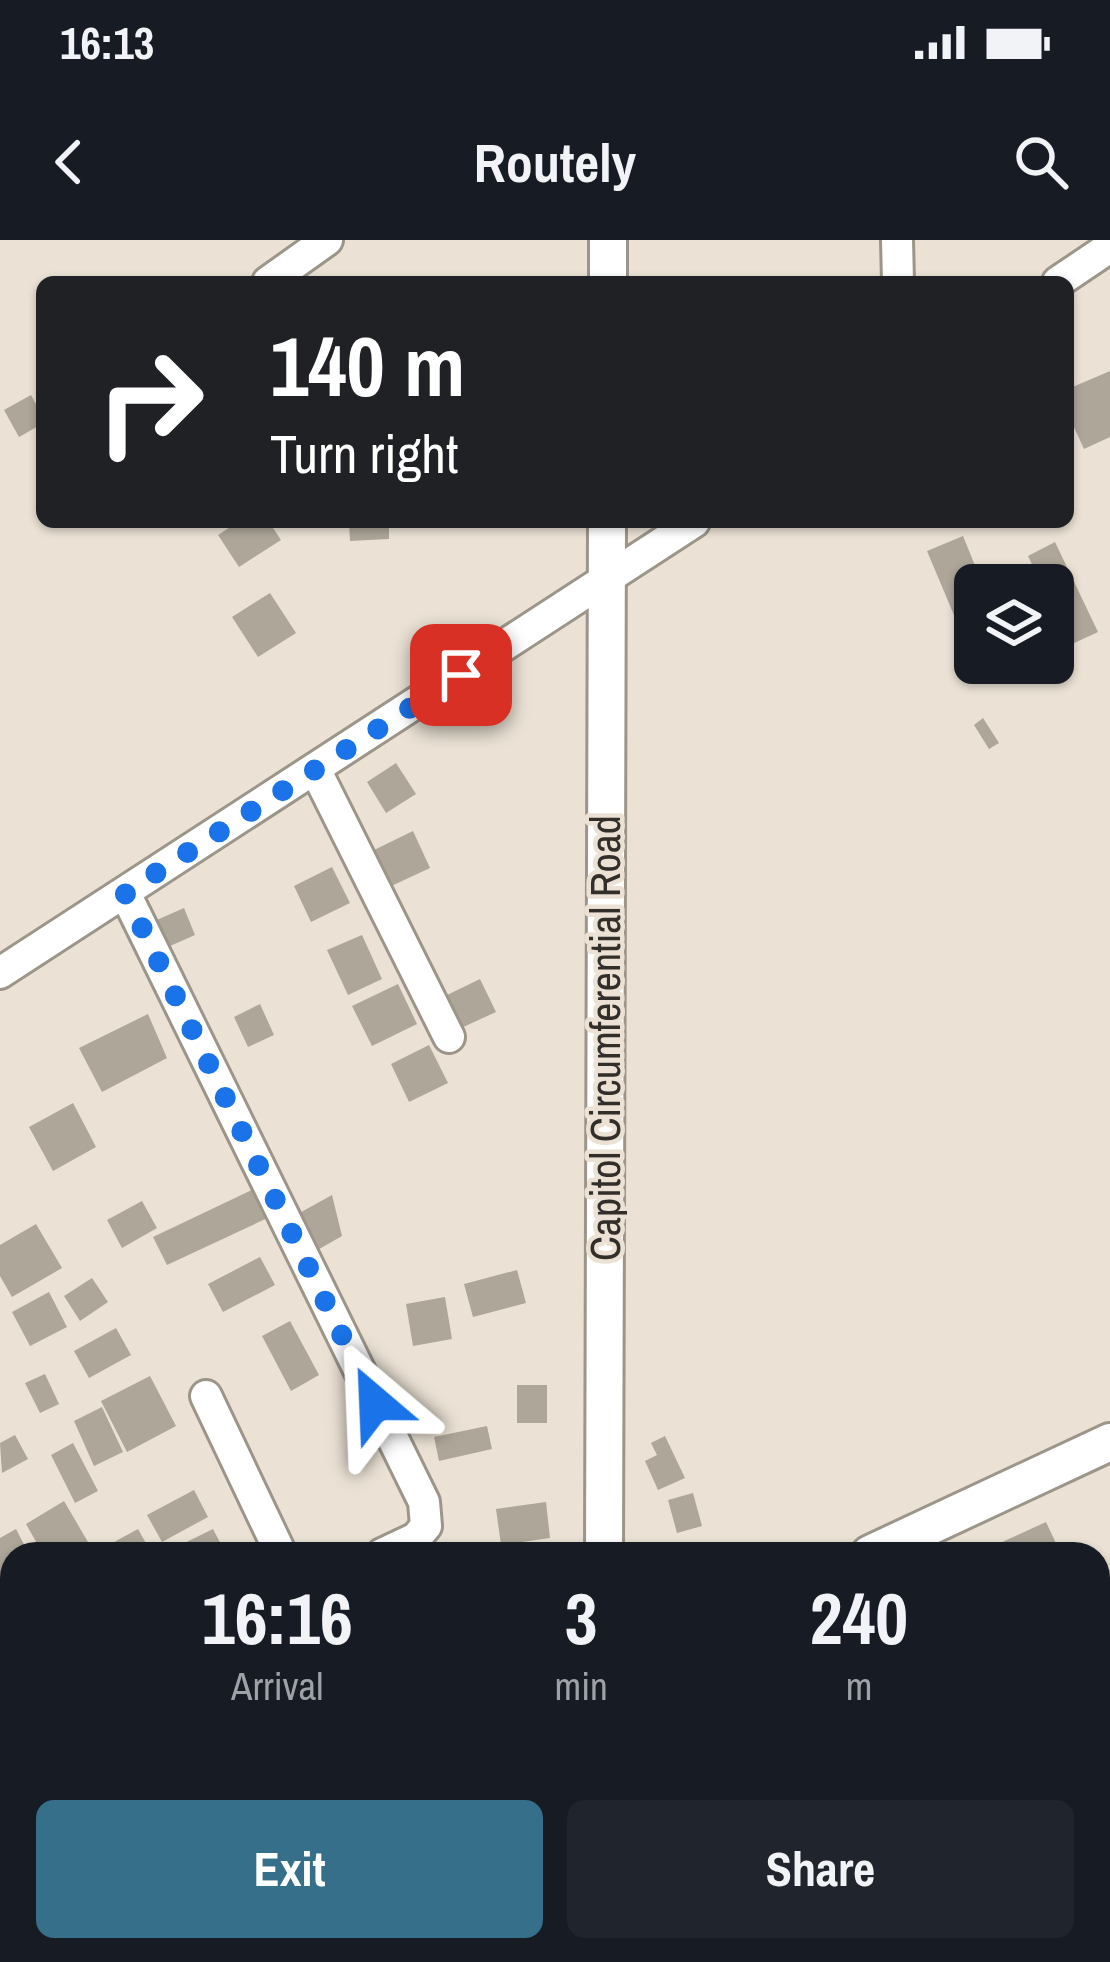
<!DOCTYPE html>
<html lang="en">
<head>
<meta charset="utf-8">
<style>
  :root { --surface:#171b24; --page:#20242c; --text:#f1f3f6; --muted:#9ea1a6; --accent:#366f89 }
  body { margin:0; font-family:"Archivo Narrow",sans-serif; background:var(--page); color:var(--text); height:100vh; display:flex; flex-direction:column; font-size:45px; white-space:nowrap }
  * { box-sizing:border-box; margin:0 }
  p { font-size:39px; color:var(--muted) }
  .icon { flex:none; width:66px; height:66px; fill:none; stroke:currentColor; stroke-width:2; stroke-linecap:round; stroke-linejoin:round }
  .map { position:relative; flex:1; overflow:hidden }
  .panel { position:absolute; left:0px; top:1302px; width:1110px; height:420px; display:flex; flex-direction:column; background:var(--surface); border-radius:36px 36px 0 0; box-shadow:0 3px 9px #0004 }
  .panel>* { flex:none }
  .top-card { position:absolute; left:36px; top:36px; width:1038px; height:252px; border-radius:18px; box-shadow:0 3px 9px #0004; background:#202124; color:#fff; overflow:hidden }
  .fabs { position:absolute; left:954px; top:324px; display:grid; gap:24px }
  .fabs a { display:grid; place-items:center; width:120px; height:120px; border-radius:18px; background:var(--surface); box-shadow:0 3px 9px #0004; font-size:60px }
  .pin { position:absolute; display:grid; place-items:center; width:102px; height:102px; color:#fff; margin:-51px; border-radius:24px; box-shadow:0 6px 18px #0006 }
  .me { position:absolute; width:132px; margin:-66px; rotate:334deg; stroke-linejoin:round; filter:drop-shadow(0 0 9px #0008) }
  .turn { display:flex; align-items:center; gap:42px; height:252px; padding:0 36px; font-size:54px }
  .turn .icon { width:156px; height:156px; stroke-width:2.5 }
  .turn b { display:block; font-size:84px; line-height:102px }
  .eta { display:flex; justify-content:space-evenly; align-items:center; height:204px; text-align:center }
  .eta b { font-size:72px; font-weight:700; line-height:84px }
  .primary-button { display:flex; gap:24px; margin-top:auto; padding:24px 36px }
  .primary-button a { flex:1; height:138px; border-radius:18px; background:var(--accent); color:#fff; font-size:48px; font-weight:700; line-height:138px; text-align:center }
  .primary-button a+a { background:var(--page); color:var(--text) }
  .status { display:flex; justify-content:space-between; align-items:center; height:84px; padding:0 60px; background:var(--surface); direction:ltr }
  .status svg { height:33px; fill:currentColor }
  header { display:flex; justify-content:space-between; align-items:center; height:156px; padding:0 36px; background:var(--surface); font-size:54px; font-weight:700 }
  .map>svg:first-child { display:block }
  .building { fill:#ada699 }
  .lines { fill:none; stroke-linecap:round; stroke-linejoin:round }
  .minor-casing { stroke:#9c9589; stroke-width:36 }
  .major-casing { stroke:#9c9589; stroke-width:42 }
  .minor { stroke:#fff; stroke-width:30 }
  .major { stroke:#fff; stroke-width:36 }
  .route { stroke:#1a73e8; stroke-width:21; stroke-dasharray:0 37.8 }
  .labels { text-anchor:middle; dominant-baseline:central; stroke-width:9; stroke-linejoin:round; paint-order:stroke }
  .street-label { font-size:42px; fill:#322f2a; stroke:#ebe2d5 }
</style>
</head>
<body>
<div class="status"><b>16:13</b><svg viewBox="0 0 49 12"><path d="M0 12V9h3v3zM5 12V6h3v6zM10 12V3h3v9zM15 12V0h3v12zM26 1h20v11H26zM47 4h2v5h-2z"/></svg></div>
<header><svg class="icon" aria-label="back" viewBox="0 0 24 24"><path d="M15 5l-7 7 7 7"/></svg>Routely<svg class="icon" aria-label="search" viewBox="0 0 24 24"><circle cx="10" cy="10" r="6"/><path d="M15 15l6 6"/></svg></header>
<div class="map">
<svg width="1110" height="1722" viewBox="0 0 1110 1722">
  <rect width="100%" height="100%" fill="#ebe2d5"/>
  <path class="building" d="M1110,131V197L1084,209L1068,174V149Z
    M31,155L42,175V184L19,197L4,170Z
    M238,282H269L281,300L239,327L218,295Z
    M349,282H389V299L350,301Z
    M417,282H463V287L418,288Z
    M963,296L983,345H975V394L964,399L927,311Z
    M1055,302L1098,392L1070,405L1053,369V345H1042L1028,316Z
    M270,353L296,393L258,417L232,377Z
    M983,478L999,503L989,509L974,485Z
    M396,523L416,554L386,573L367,542Z
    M413,591L430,628L387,648L370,612Z
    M332,627L350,663L311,682L294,646Z
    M184,668L195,695L161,710L150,683Z
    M362,695L382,739L348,755L327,710Z
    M480,739L496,772L461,788L445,756Z
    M398,744L417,784L372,806L352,766Z
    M260,764L274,795L248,807L234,777Z
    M148,774L167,818L102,852L79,808Z
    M429,805L448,843L409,862L391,824Z
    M73,863L96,907L53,931L29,887Z
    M260,946L274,975L167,1025L153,997Z
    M332,955L342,996L314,1012L294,976Z
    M142,961L157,988L122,1008L107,980Z
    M36,984L62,1028L12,1057L0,1036V1005Z
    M260,1017L275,1045L223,1072L208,1044Z
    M517,1030L526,1063L473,1077L464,1044Z
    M92,1038L108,1062L80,1081L64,1056Z
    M49,1052L67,1087L30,1106L12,1072Z
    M445,1057L452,1099L413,1106L406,1064Z
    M290,1081L319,1135L291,1151L262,1096Z
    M116,1088L131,1115L89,1138L74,1111Z
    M45,1134L59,1164L40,1173L25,1143Z
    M150,1136L176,1186L127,1212L101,1161Z
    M517,1145H547V1183H517Z
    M102,1167L123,1212L94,1226L74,1181Z
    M487,1186L492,1209L439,1221L434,1197Z
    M15,1195L28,1219L2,1233L0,1203Z
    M665,1196L685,1238L658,1250L645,1221L657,1215L651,1203Z
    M73,1203L98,1251L75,1263L51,1215Z
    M194,1250L208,1277L162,1302L147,1275Z
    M693,1253L702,1286L677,1293L668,1260Z
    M64,1261L88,1302L67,1314H43L26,1284Z
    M546,1262L550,1298L501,1305L496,1269Z
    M1046,1282L1061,1314H987L985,1310Z
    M16,1289L29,1314H12V1332L0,1339V1298Z
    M138,1289L152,1314H92Z
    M213,1289L226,1314H162Z
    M550,1305L552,1314H515V1312Z
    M12,1346V1382L4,1386L0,1378V1353Z
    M6,1447L12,1463V1488L0,1493V1449Z
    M12,1493V1541L0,1547V1500Z
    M146,1710H247L253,1722H152Z
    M323,1710H327L334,1722H297Z
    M435,1710H440L445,1722H412Z
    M701,1710H746L724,1722H698L694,1713Z
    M835,1710H855L860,1722H811Z"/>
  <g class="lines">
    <g class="minor-casing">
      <path id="minor" d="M897,0L898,42
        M268,42L327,0
        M1058,42L1110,7
        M316,531L449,797
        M125,653L424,1262L426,1286L416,1298L382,1314
        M0,733L694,282
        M206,1156L281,1314
        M0,1403L12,1396
        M125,1710L130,1722
        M368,1710L373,1722
        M551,1710L555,1722
        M760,1710L764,1722
        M949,1710L954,1722
        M640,1722L666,1710"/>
    </g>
    <g class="major-casing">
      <path id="major" d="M608,42V0
        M604,1314L607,282
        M870,1314L1110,1202
        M0,1716L14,1710"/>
    </g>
    <use href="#minor" class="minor"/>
    <use href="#major" class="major"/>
  </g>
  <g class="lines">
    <path class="route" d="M375,1163L125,653L461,435"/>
  </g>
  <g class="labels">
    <g class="street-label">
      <text transform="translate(605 798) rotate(-90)">Capitol Circumferential Road</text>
    </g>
  </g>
</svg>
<div class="fabs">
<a><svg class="icon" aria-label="layers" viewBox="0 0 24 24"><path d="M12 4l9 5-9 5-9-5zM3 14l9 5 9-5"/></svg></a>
</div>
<div class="pin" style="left:461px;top:435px;background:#d93025"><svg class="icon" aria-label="arrive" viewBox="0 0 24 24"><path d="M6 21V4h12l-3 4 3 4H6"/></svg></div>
<svg class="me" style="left:375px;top:1163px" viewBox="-20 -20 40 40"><path d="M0-17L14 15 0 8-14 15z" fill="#1a73e8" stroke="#fff" stroke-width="4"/></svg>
<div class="top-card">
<div class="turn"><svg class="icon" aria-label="right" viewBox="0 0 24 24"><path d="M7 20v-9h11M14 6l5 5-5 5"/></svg><div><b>140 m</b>Turn right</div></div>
</div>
<section class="panel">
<div class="eta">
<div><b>16:16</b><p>Arrival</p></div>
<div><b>3</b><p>min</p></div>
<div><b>240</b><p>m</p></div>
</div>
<div class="primary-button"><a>Exit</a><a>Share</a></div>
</section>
</div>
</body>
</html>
